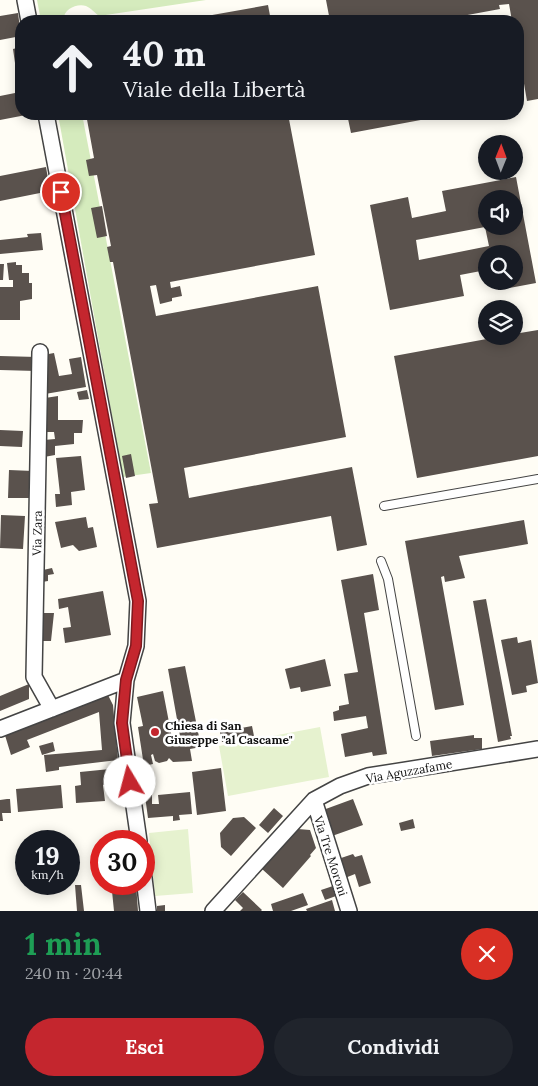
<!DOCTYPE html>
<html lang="it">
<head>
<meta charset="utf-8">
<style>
  :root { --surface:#171b24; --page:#20242c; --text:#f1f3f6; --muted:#9ea1a6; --accent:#c4262e }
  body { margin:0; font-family:Lora,serif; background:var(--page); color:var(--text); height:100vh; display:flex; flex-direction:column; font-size:19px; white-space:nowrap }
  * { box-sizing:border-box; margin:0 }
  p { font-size:16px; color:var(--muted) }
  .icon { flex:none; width:28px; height:28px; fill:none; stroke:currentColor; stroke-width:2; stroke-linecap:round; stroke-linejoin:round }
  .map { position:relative; height:911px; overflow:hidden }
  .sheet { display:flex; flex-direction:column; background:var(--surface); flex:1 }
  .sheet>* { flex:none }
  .top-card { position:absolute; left:15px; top:15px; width:509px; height:105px; border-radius:20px; box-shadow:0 2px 12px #0003; background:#171b24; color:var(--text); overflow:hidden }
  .needle { width:32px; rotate:1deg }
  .tools { position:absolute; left:478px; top:135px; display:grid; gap:10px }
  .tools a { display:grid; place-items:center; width:45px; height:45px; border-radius:50%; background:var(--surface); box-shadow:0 2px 12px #0003; font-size:25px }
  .speed { position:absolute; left:15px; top:830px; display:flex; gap:10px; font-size:25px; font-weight:700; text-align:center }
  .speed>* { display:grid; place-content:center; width:65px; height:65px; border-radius:50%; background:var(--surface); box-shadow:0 2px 12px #0003; line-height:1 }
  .speed small { font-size:12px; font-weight:400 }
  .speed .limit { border:8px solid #d22; background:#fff; color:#111 }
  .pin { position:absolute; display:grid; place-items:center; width:42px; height:42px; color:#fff; margin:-21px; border:2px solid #fff; border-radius:50%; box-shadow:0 1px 5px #0007 }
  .me { position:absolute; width:55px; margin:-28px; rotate:352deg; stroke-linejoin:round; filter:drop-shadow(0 0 4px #0008) }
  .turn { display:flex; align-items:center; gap:18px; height:105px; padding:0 25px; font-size:22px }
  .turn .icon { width:65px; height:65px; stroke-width:2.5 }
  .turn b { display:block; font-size:35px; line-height:42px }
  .round { display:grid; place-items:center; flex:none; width:52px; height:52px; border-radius:26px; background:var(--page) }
  .headline { display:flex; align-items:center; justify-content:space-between; height:85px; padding:0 25px }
  h1 { font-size:30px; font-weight:700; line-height:38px; color:#1e9e55 }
  .action { display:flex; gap:10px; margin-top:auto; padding:10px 25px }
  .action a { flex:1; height:58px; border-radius:30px; background:var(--accent); color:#fff; font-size:20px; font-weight:700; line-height:58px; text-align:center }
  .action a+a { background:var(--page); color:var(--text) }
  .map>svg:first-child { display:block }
  .green { fill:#d5ebbd }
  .pitch { fill:#e6f2cf }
  .building { fill:#5a524d; fill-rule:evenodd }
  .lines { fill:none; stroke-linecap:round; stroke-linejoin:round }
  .lane-casing { stroke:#444; stroke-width:10 }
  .street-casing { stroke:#444; stroke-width:18 }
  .lane { stroke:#fff; stroke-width:8 }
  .street { stroke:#fff; stroke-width:15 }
  .route-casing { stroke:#7f191e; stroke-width:12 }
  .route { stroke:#c4262e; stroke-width:9 }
  .poi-dot { fill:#c4262e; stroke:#fff; stroke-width:2 }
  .labels { text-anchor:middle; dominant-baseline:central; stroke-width:5; stroke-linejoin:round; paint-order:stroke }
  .street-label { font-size:12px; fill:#111; stroke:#fff }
  .poi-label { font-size:12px; font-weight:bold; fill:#111; stroke:#fff; text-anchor:start }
</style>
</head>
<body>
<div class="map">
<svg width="538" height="911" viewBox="0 0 538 911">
  <rect width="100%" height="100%" fill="#fffdf5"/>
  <path class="green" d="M37,0H206L99,16C95,13 91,8 86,6C76,3 62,10 64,21H41Z
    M58,114H82L151,473L123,477Z"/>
  <path class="pitch" d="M320,727L329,777L228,796L219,746Z
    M188,829L193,893L155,896L149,833Z"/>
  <path class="building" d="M326,0H538V99L527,101L518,49V21H512L509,4L499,5L500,9L435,21H330Z
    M268,5L271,21H184V20Z
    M18,13L21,36L0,40V16Z
    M21,47V61L15,63L13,49Z
    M20,92L21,114L26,115L0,120V96Z
    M86,114H288L315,255L170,282L171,288L180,286L182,296L172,298V301L160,304L156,285L150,286L156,316L318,286L346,437L184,468L189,498L352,467L367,545L337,551L331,516L157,548L149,504L158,503L113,262H110L107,247L111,246L97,175L89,176L86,160L94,158Z
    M347,114H425L426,119L351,133Z
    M46,167L50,191L0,201V176Z
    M516,177L536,283L498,290L496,281H514V254H486V270L460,275L464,296L390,310L370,205L408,197L412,218L446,211L442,191ZM486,199H514V226H486ZM485,227L489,246L419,260L416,240Z
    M102,206L107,236L97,238L91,208Z
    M41,233L43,250L0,254V240L28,237L27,234Z
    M16,262V265H22V273H29V283H32V299L20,301V320H0V287H13V280H9L7,263Z
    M0,264H4L3,280H0Z
    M538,330V456L417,478L394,356L503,336H514V334Z
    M54,353L59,376L72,374L69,359L81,357L86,387L45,394V381H48L43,355Z
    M0,356L37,357L36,371L0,370Z
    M87,390L89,399L79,400L77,392Z
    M58,396V420H83L82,433H74V444L55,446V455L44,457V440L55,439L54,432H44L45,398Z
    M0,430L23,431L22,447L0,446Z
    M131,454L135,476L126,478L122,456Z
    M81,456L85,490L71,492L72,505L56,507L55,494H60L56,458Z
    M9,470L33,471V498H8Z
    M1,515L25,516L23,549L0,548Z
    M86,517L88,528L93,527L97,547L79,551L73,545L61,548L55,522Z
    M524,520L528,544L459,556L465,578L445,582L444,576L441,577L464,705L435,710L405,541Z
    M52,568L54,574L48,575V581L42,582L43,570Z
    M373,574L379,610L364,613L387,754L373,756L372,752L345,757L341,734L368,728L366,716L334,721L333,712L339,710V706L349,704L344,674L358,672L341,580Z
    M103,591L111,635L65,643L63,628L71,627L68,607L59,609L58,599Z
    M486,599L512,736H510L511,739L498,742L473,601Z
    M42,613H54L51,641H41Z
    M517,637L518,643L531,640L538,683L526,686L527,692L512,695L501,640Z
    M325,659L331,686L301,692L300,687L290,689L285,669Z
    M185,666L201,747L190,749L192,761L173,762L169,758L167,761L159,763L155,761L153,754L151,755L153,764L144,766L138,727L143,726L137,697L163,691L172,738L180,736L168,669Z
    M29,684V699L0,711V696Z
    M106,691L113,705L118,760L59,767V770L46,772L44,755L102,750L99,712L27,740L30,747L11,755L4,732Z
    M252,726L254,736L222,742L220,732Z
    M474,735V738H482V749L432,756L430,741Z
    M53,742L55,751L42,755L39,746Z
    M120,768L121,783L103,785L105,801L76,803L75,786L81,785L80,772Z
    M221,768L226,811L197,815L192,772Z
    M61,785L63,808L18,812L16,789Z
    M190,792L192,814L179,815L180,820L173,821V816L148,818L145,796L152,795V804H159L158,795Z
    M7,799H10L11,813H2L3,821H0V800Z
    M353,799L363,825L332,836L323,810Z
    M274,808L283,816L268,833L259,825Z
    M244,817L256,828L231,856L221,847L220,833L233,818Z
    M413,819L415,828L401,831L399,823Z
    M298,829L310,830L316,848L310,855L311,856L283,888L262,869Z
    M353,854L355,857L362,855L371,883L359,887L355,874L345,878L338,859Z
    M121,884H136L138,911H114L112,891L122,890Z
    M75,885H81L84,911H77Z
    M333,886L336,896L325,900L321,890Z
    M243,892L262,910L261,911H240L243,908L235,900Z
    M303,893L308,905L291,911H273L271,904Z
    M332,900L335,911H307L306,909Z
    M165,905V911H157V906Z"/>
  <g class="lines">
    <g class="lane-casing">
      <path id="lane" d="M384,506L538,479
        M381,561L388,579L416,736"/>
    </g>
    <g class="street-casing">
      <path id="street" d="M25,0L29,21
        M46,114L138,601L136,646L126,680L122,723L139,841
        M40,352L34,677L52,709
        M0,729L126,680
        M314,800L349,911
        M144,878L148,911
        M213,911L314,800L340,786L368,776L538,749"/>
    </g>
    <use href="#lane" class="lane"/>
    <use href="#street" class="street"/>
  </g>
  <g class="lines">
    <g class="route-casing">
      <path id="route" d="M61,192L138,601L136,646L126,680L122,723L130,782"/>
    </g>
    <use href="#route" class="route"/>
  </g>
  <circle class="poi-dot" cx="155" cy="732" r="5"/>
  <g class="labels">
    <g class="street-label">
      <text transform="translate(37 533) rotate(-89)">Via Zara</text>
      <text transform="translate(409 771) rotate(-10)">Via Aguzzafame</text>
      <text transform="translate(331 856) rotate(72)">Via Tre Moroni</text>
    </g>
    <g class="poi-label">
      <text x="165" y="725">Chiesa di San<tspan x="165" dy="14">Giuseppe "al Cascame"</tspan></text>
    </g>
  </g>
</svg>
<div class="tools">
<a><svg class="needle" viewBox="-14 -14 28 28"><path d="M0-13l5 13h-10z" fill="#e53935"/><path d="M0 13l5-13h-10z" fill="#9ea1a6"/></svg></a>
<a><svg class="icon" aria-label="sound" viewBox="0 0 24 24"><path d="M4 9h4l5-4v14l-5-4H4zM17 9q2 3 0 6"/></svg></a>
<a><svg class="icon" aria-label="search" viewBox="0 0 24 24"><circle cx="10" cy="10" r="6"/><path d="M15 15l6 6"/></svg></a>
<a><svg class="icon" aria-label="layers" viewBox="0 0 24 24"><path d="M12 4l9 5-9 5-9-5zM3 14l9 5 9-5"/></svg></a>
</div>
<div class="speed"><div>19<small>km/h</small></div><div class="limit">30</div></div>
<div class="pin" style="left:61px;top:192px;background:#d93025"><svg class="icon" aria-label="arrive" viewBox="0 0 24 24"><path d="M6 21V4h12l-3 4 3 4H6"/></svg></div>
<svg class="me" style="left:130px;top:782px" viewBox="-20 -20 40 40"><circle r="19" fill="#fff"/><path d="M0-13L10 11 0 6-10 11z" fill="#c4262e"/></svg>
<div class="top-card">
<div class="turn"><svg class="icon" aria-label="ahead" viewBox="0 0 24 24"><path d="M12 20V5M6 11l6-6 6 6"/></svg><div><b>40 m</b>Viale della Libertà</div></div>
</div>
</div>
<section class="sheet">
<div class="headline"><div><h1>1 min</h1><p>240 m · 20:44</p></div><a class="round" style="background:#d93025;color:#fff"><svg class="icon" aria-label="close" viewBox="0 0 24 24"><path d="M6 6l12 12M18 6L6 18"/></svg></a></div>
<div class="action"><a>Esci</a><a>Condividi</a></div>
</section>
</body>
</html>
